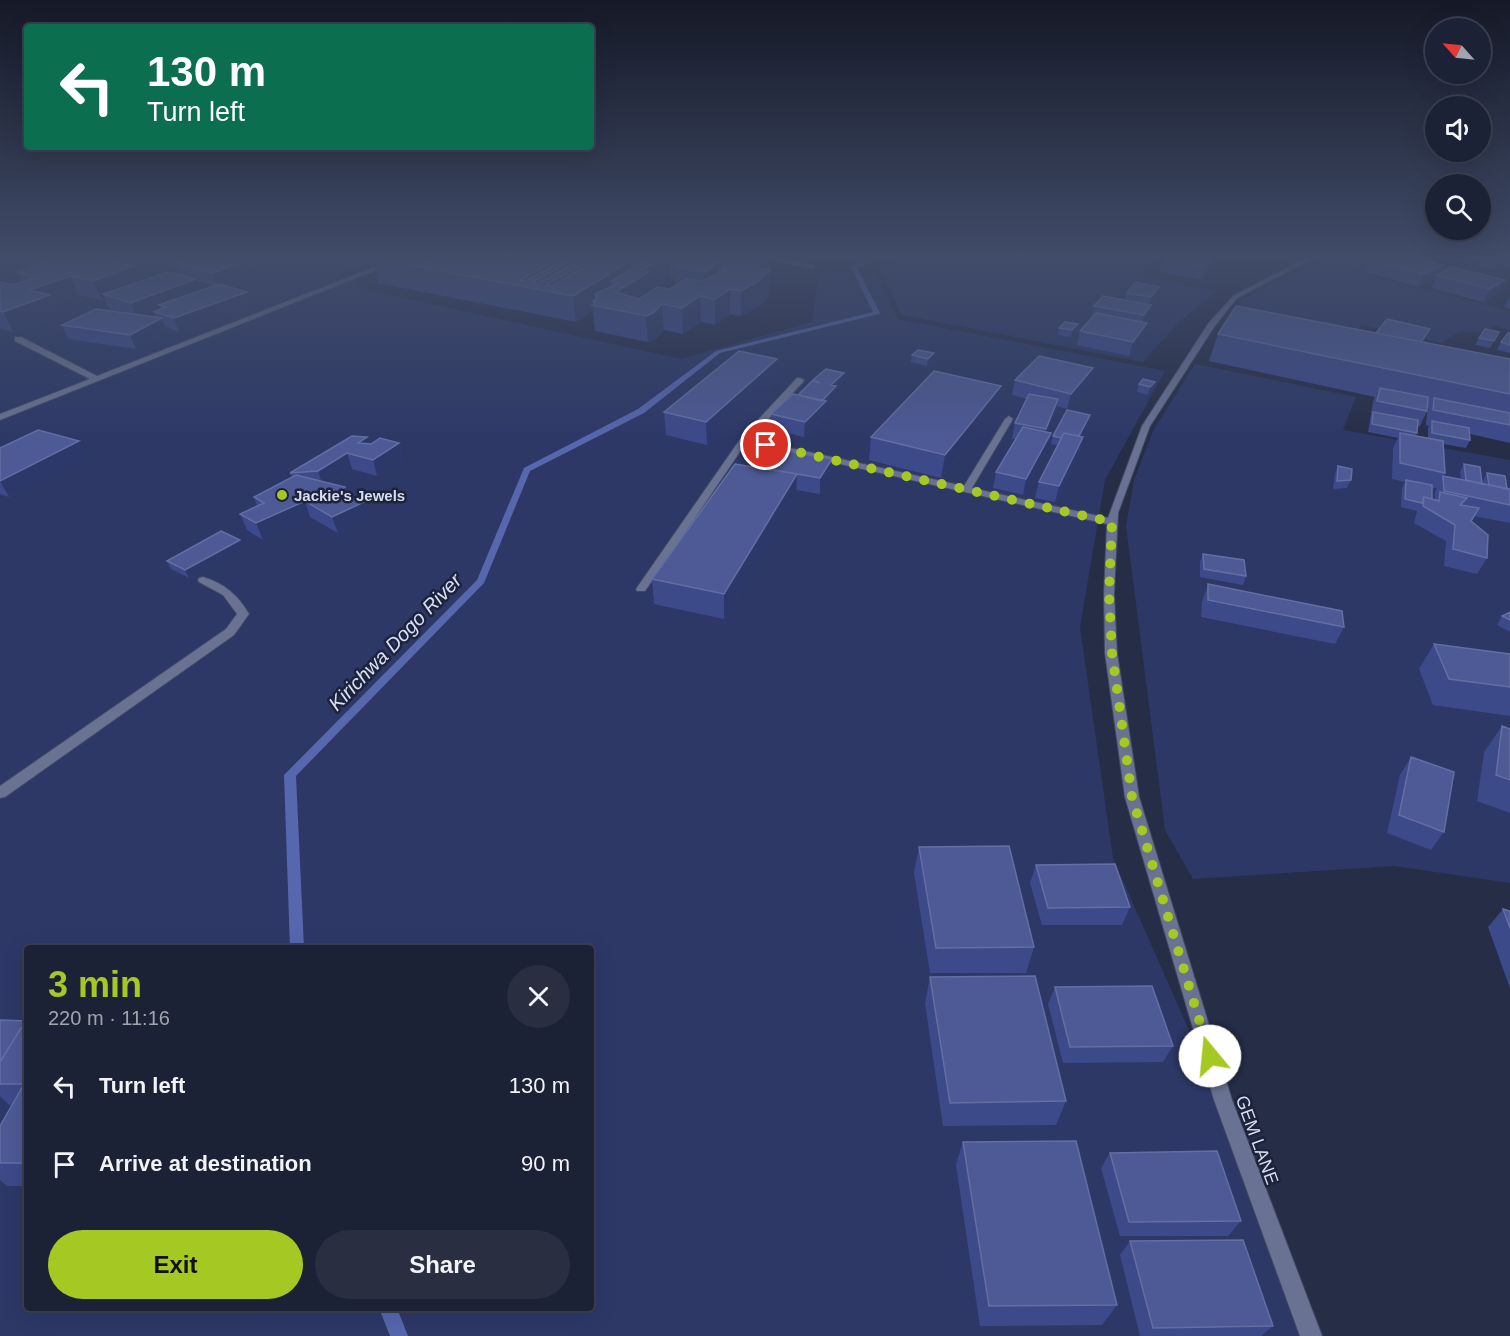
<!DOCTYPE html>
<html lang="en">
<head>
<meta charset="utf-8">
<style>
  :root { --surface:#1c2235; --page:#292f41; --text:#f1f3f6; --muted:#a0a4ad; --line:#3a3f50; --accent:#a5c822 }
  body { margin:0; font-family:Arial,sans-serif; background:var(--page); color:var(--text); height:100vh; display:flex; flex-direction:column; font-size:22px; white-space:nowrap }
  * { box-sizing:border-box; margin:0 }
  p { font-size:20px; color:var(--muted) }
  .icon { flex:none; width:33px; height:33px; fill:none; stroke:currentColor; stroke-width:2; stroke-linecap:round; stroke-linejoin:round }
  .map { position:relative; flex:1; overflow:hidden }
  .details { position:absolute; left:24px; top:945px; width:570px; height:366px; display:flex; flex-direction:column; background:var(--surface); border-radius:6px; box-shadow:0 6px 24px #0002,0 0 0 2px var(--line) }
  .details>* { flex:none }
  .guide { position:absolute; left:24px; top:24px; width:570px; height:126px; border-radius:6px; box-shadow:0 6px 24px #0002,0 0 0 2px var(--line); background:#0b6e4f; color:#fff; overflow:hidden }
  .needle { width:39px; rotate:297deg }
  .buttons { position:absolute; left:1425px; top:18px; display:grid; gap:12px }
  .buttons a { display:grid; place-items:center; width:66px; height:66px; border-radius:50%; background:var(--surface); box-shadow:0 6px 24px #0002,0 0 0 2px var(--line); font-size:30px }
  .pin { position:absolute; display:grid; place-items:center; width:51px; height:51px; color:#fff; margin:-26px; border:3px solid #fff; border-radius:50%; box-shadow:0 2px 6px #0007 }
  .me { position:absolute; width:66px; margin:-33px; rotate:343deg; stroke-linejoin:round; filter:drop-shadow(0 0 4px #0008) }
  .turn { display:flex; align-items:center; gap:21px; height:126px; padding:0 24px; font-size:27px }
  .turn .icon { width:78px; height:78px; stroke-width:2.5 }
  .turn b { display:block; font-size:42px; line-height:51px }
  .round { display:grid; place-items:center; flex:none; width:63px; height:63px; border-radius:32px; background:var(--page) }
  .summary { display:flex; align-items:center; justify-content:space-between; height:102px; padding:0 24px }
  h1 { font-size:36px; font-weight:700; line-height:45px; color:var(--accent) }
  .primary-button { display:flex; gap:12px; margin-top:auto; padding:12px 24px }
  .primary-button a { flex:1; height:69px; border-radius:36px; background:var(--accent); color:#111; font-size:24px; font-weight:700; line-height:69px; text-align:center }
  .primary-button a+a { background:var(--page); color:var(--text) }
  ul { padding:0; list-style:none }
  li { display:flex; align-items:center; gap:18px; height:78px; padding:0 24px }
  li div { flex:1 }
  li b { display:block; font-size:22px }
  li em { font-style:normal }
  .map>svg:first-child { display:block }
  .green { fill:#2d3867; fill-rule:evenodd }
  .lines { fill:none; stroke-linecap:round; stroke-linejoin:round }
  .stream { fill:#5667ae; fill-rule:evenodd }
  .minor-casing { stroke:#424962; stroke-width:2 }
  .minor { fill:#697292; fill-rule:evenodd }
  .wall { fill:#3d4a8a; fill-rule:evenodd }
  .shaded-wall { fill:#2d386a }
  .building { fill:#4d5a95; stroke:#636fa3; stroke-width:1.5; fill-rule:evenodd }
  .route { stroke:#a5c822; stroke-width:10; stroke-dasharray:0 18 }
  .poi-dot { fill:#a5c822; stroke:#1c233c; stroke-width:2 }
  .labels { text-anchor:middle; dominant-baseline:central; stroke-width:5; stroke-linejoin:round; paint-order:stroke }
  .far-poi-label { font-size:15px; font-weight:bold; fill:#d8deef; stroke:#1c233c; text-anchor:start }
  .street-label { font-size:18px; fill:#d8deef; stroke:#1c233c }
  .water-label { font-size:20px; font-style:italic; fill:#dae0f5; stroke:#1c233c }
</style>
</head>
<body>
<div class="map">
<svg width="1510" height="1336" viewBox="0 0 1510 1336">
  <rect width="100%" height="100%" fill="#262d47"/>
  <path class="green" d="M0,255H392L340,275L372,291L681,359L812,322L819,271L875,275L898,319L1165,371L1105,480L1080,627L1113,858L1324,1336H0ZM27,948H591V1308H27Z
    M914,255H1156L1143,276L1216,292L1179,322L1143,362L902,315L880,269Z
    M1329,255H1365L1382,259L1356,272L1510,311V330L1493,326L1490,334L1461,331L1442,343L1362,325L1335,351L1221,326L1243,299Z
    M1195,364L1356,397L1343,430L1510,460V883L1394,866L1193,879L1165,830L1126,526L1134,480L1153,431Z"/>
  <g class="lines">
    <path class="stream" d="M883,255H892L857,268L880,313L879,314L720,353L644,413L530,471L484,583L296,776L304,948H290L284,775L477,580L524,468L638,409L716,351L873,312L851,267Z
      M379,1308H397L408,1336H390Z"/>
    <g class="minor-casing">
      <path id="minor" d="M405,255H414L0,420V414L90,379L15,341V337H21L97,376Z
        M748,255H762L815,266L812,268Z
        M1312,255H1320L1237,298L1214,327L1150,426L1118,513L1114,594L1117,653L1139,797L1232,1100L1322,1336H1300L1214,1100L1125,797L1105,653L1104,594L1107,524L746,443L645,591H637L636,589L741,438L797,378H800L804,380L803,382L750,439L964,486L1005,419L1009,416L1013,419L972,488L1108,518L1142,426L1208,324L1233,296Z
        M203,577C224,583 238,595 249,614L234,635L5,797L0,798V786L226,629L237,614L223,595L199,582L198,580L199,578Z"/>
    </g>
    <use href="#minor" class="minor"/>
  </g>
  <path class="wall" d="M20,255H57L60,257L141,281L179,275L175,264L248,274L222,284L247,292L251,305L179,332L166,327L167,332L136,349L68,339L62,325L128,314L108,308L105,299L102,300L78,295L54,303L60,314L13,332L0,329V282L13,285L21,282L16,272L32,267L22,260ZM196,281L214,285L200,290ZM160,307V309L154,312L156,317L139,315Z
    M156,255H177L178,256L164,260Z
    M533,255H768V258H770V295L759,306L741,316L730,314L715,325L701,322L683,334L664,330L655,340L648,342L595,331L593,311L576,322L378,283L372,258L527,256ZM671,279H675L676,286L670,289L657,287Z
    M1376,255H1431L1421,259L1443,265L1439,274L1452,267L1498,293L1483,302L1431,288L1435,279L1418,287L1363,271L1368,259Z
    M1454,255H1510V268L1501,266L1494,270L1479,266L1481,261L1473,260L1466,263L1452,259Z
    M1215,259L1203,280L1159,272L1163,260Z
    M1127,293H1157L1150,304L1125,299Z
    M1510,296V309L1504,307Z
    M1151,305L1148,318L1145,323H1147L1143,337L1129,356L1077,345L1080,331L1091,319L1094,306Z
    M1059,328L1076,331L1071,337L1058,335Z
    M1510,333V353L1497,350L1501,342Z
    M1218,334L1424,343L1510,359V443L1470,434V440L1466,448L1443,444L1445,473L1443,476L1461,479L1460,472L1464,464L1482,484H1483V481L1487,473L1507,489H1510V523L1474,516L1471,521L1487,558L1477,574L1444,566L1446,541L1414,523L1417,511L1401,507L1402,488L1405,482L1392,479L1393,448L1398,438L1368,432L1373,402L1375,397L1209,361ZM1427,408L1429,409L1427,413L1426,425L1429,426L1428,428V438L1416,436L1418,426H1420L1427,411ZM1432,488H1437L1435,492V500L1432,499Z
    M1479,338L1495,339L1490,348L1475,345Z
    M912,355L933,360L927,366L911,362Z
    M777,359V380L707,445L666,435L664,412Z
    M1093,368L1090,383L1067,409L1057,406L1055,414L1047,432V449L1023,495L993,488L996,472L1016,439H1012L1015,423L1027,399L1012,395L1015,380Z
    M813,380H844L836,388L835,393L825,404V416L804,437L771,429V414L798,395L813,381Z
    M1155,382L1152,389L1148,395L1137,392L1139,384Z
    M1001,386L997,408L941,478L869,460L871,437Z
    M1090,415L1089,423L1081,436L1083,437L1079,452L1055,502L1035,498L1039,482L1057,445L1051,444L1053,436Z
    M367,437L369,444L399,443L403,459L377,476L352,469L330,483L345,487L348,496L371,517L338,533L310,517L263,540L247,530L240,514L257,506L254,497L292,477L290,473Z
    M0,448L87,457L9,497L0,494Z
    M1338,466L1351,480L1347,488L1333,489L1335,474Z
    M768,469L832,475L820,494L796,490V498L724,619L654,604L652,579Z
    M243,548L189,578L171,569L167,561Z
    M1203,554L1246,576L1243,585L1200,577V562Z
    M1208,584L1344,627L1335,644L1201,617L1202,602Z
    M1510,612V632L1497,625L1502,616Z
    M1434,644L1510,654V716L1433,705L1419,669Z
    M1502,726L1510,729V813L1477,801L1484,752Z
    M1411,757L1444,832L1431,850L1387,833L1400,775Z
    M919,847L1034,947L1026,973H930L914,873Z
    M1036,865L1130,907L1122,925H1042L1030,883Z
    M1503,909L1510,911V988L1488,927Z
    M930,977L1066,1101L1056,1125L943,1126L925,1003Z
    M1055,987L1173,1046L1163,1062L1063,1063L1048,1004Z
    M0,1020L27,1021V1186H7L0,1180V1126L11,1106L8,1104L0,1116Z
    M963,1142L1117,1305L1102,1325L980,1326L956,1165Z
    M1110,1153L1241,1221L1228,1236H1120L1101,1168Z
    M1130,1241L1273,1326L1261,1336H1140L1120,1255Z"/>
  <path class="shaded-wall" d="M162,255H177L178,256L164,260Z
    M410,255H480L481,264H404L402,259Z
    M565,255L566,264L578,257L579,266L591,259L593,284L573,296L520,280Z
    M669,255L671,279L650,291L627,312L616,292L619,283L611,281L612,299L595,294V302L593,301V311L576,322L573,296L631,261L632,282L645,261Z
    M673,255H690L688,258L679,256L680,267L675,266V279H674Z
    M707,255H720V263H718L719,287L705,296L704,272Z
    M752,255H768V260L770,258V295L759,306L741,316V291Z
    M1214,255H1216L1215,259L1203,280L1206,267Z
    M1422,255H1431L1420,260Z
    M1473,255H1476L1473,260L1466,263L1469,257Z
    M1504,260L1501,266L1494,270L1497,263Z
    M244,262L248,274L217,286L212,273Z
    M1443,265L1438,276L1436,275L1435,279L1418,287L1424,274Z
    M134,266L142,285L103,294L105,299L102,300L93,281Z
    M70,276L78,295L54,303L60,314L13,332L3,312L29,290Z
    M196,279L201,292L159,305L160,307L136,316L131,303Z
    M1505,280L1498,293L1483,302L1490,289Z
    M1159,287L1157,293L1150,304L1151,297Z
    M730,289V314L715,325V299Z
    M247,292L251,305L179,332L174,318Z
    M700,296L701,322L683,334L682,308Z
    M662,304L664,330L655,340L648,342L646,316Z
    M1151,305L1148,318L1141,329L1144,315Z
    M162,318L167,332L136,349L130,335Z
    M1147,323L1143,337L1129,356L1133,342Z
    M1078,324L1076,331L1071,337L1072,330Z
    M1430,329L1424,343L1418,346Z
    M934,353L933,360L927,366L928,359Z
    M777,359V380L707,445L706,422Z
    M1093,368L1090,383L1067,409L1071,394Z
    M844,373V380L836,388L835,393L825,404V416L804,437L805,422L831,385Z
    M1155,382L1152,389L1148,395L1150,387Z
    M1001,386L997,408L941,478L945,455Z
    M1058,399L1055,414L1043,444L1046,429Z
    M1090,415L1089,423L1075,449L1077,441Z
    M1051,433L1047,449L1023,495L1026,479Z
    M367,437L372,453L358,443Z
    M1083,437L1079,452L1055,502L1059,486Z
    M79,441L87,457L9,497L0,481Z
    M399,443L403,459L377,476L373,460Z
    M347,453L352,469L323,487L318,471Z
    M832,459V475L820,494V478Z
    M797,474L796,498L724,619V594Z
    M345,487L350,503L336,494Z
    M305,501L310,517L263,540L256,523Z
    M366,501L371,517L338,533L332,517Z
    M240,540L243,548L189,578L185,570Z
    M0,1096L8,1104L0,1116Z"/>
  <path class="building" d="M28,255H57L60,257L41,264Z
    M66,255H83L134,266L93,281L70,276L29,290L50,295L3,312L0,311V282L13,285L37,277L16,272Z
    M201,255H216L244,262L212,273L175,264Z
    M379,255H410L402,259L407,260L417,255H428L415,261L420,262L435,255H446L428,263L433,264L453,255H521L527,256L533,255H597L631,261L573,296L372,258ZM565,255L571,256L525,281L520,280ZM578,257L584,258L538,283L533,282ZM591,259L597,260L551,286L547,285Z
    M615,255H652L655,256L642,263L612,258Z
    M656,255H668L642,270L649,272L616,292L639,299L657,287L670,289L687,279L703,281L726,270L721,269L728,264L718,263L704,272L675,266L688,258L679,256L681,255H713L707,260L713,261L725,255H757L756,256L770,258L756,268L770,270L759,281L741,291L730,289L715,299L700,296L682,308L662,304L653,313L646,316L592,305L596,302L593,301L596,299L595,294L619,283L611,281Z
    M1166,255H1214L1206,267L1163,260Z
    M1376,255H1405L1443,265L1424,274L1368,259Z
    M1484,255H1510V261L1504,260L1497,263L1482,259L1488,256Z
    M1452,267L1505,280L1490,289L1436,275Z
    M168,272L196,279L131,303L103,294Z
    M1135,282L1159,287L1151,297L1127,293Z
    M219,284L247,292L174,318L154,312L166,307L159,305Z
    M1103,296L1151,305L1144,315L1094,306Z
    M1236,306L1510,359V394L1218,334Z
    M96,309L162,318L130,335L62,325Z
    M1096,313L1147,323L1133,342L1080,331Z
    M1387,319L1430,329L1421,342L1376,333Z
    M1065,322L1078,324L1072,330L1059,328Z
    M1485,329L1499,332L1494,341L1479,338Z
    M1508,333H1510V345L1501,342Z
    M918,350L934,353L928,359L912,355Z
    M739,351L777,359L706,422L664,412Z
    M1039,356L1093,368L1071,394L1015,380Z
    M826,369L844,373L831,385L836,386L822,401L798,395L812,381L820,383L813,380Z
    M934,371L1001,386L945,455L871,437Z
    M1143,379L1155,382L1150,387L1139,384Z
    M1380,388L1428,397L1427,411L1377,401Z
    M793,394L826,401L805,422L771,414Z
    M1029,394L1058,399L1046,429L1015,423Z
    M1434,398L1510,413V425L1433,410Z
    M1067,410L1090,415L1079,436L1064,433L1061,438L1053,436Z
    M1373,412L1418,420L1417,433L1372,424Z
    M1432,421L1469,428L1470,440L1432,433Z
    M1023,427L1051,433L1026,479L996,472Z
    M38,430L79,441L0,481V448Z
    M1064,433L1083,437L1059,486L1039,482Z
    M1400,433L1443,441L1445,473L1400,463Z
    M352,436L367,437L358,443L371,444L380,438L399,443L373,460L347,453L318,471L290,473Z
    M781,450L832,459L820,478L768,469Z
    M735,464L797,474L724,594L652,579Z
    M1464,464L1480,467L1482,484L1466,480Z
    M1338,466L1352,469L1351,480L1337,481Z
    M1487,473L1505,476L1507,489L1489,485Z
    M296,475L345,487L336,494L366,501L332,517L305,501L256,523L240,514L264,503L254,497Z
    M1443,476L1510,489V505L1444,491Z
    M1406,480L1432,485V499L1424,497L1422,503L1405,499Z
    M1440,492L1467,498L1460,505L1479,508L1471,521L1488,535L1487,558L1453,549L1455,525L1423,506L1424,497L1439,501Z
    M221,531L240,540L185,570L167,561Z
    M1203,554L1244,560L1246,576L1204,569Z
    M1208,584L1342,611L1344,627L1208,600Z
    M1510,612V620L1502,616Z
    M1434,644L1510,654V687L1449,679Z
    M1502,726L1510,729V780L1496,775Z
    M1411,757L1454,772L1444,832L1399,815Z
    M1009,846L1034,947L936,948L919,847Z
    M1115,864L1130,907L1048,908L1036,865Z
    M1503,909L1510,911V928Z
    M1035,976L1066,1101L950,1103L930,977Z
    M1152,986L1173,1046L1070,1047L1055,987Z
    M0,1020L27,1021V1028H21L0,1062Z
    M21,1028H27V1163H0V1126L24,1084H0V1062Z
    M1076,1141L1117,1305L989,1306L963,1142Z
    M1217,1151L1241,1221L1129,1222L1110,1153Z
    M27,1230V1239H23Z
    M1243,1240L1273,1326L1153,1328L1130,1241Z"/>
  <linearGradient id="sky" x2="0" y2="1"><stop stop-color="#151927"/><stop offset="0.58" stop-color="#414c69"/><stop offset="1" stop-color="#414c69" stop-opacity="0"/></linearGradient>
  <rect width="1510" height="442" fill="url(#sky)"/>
  <g class="lines">
    <path class="route" d="M766,445L1112,522L1109,594L1112,653L1132,797L1210,1056"/>
  </g>
  <circle class="poi-dot" cx="282" cy="495" r="6"/>
  <g class="labels">
    <g class="far-poi-label">
      <text x="294" y="495">Jackie's Jewels</text>
    </g>
    <g class="street-label">
      <text transform="translate(1257 1140) rotate(70)">GEM LANE</text>
    </g>
    <g class="water-label">
      <text transform="translate(395 642) rotate(-46)">Kirichwa Dogo River</text>
    </g>
  </g>
</svg>
<div class="buttons">
<a><svg class="needle" viewBox="-14 -14 28 28"><path d="M0-13l5 13h-10z" fill="#e53935"/><path d="M0 13l5-13h-10z" fill="#a0a4ad"/></svg></a>
<a><svg class="icon" aria-label="sound" viewBox="0 0 24 24"><path d="M4 9h4l5-4v14l-5-4H4zM17 9q2 3 0 6"/></svg></a>
<a><svg class="icon" aria-label="search" viewBox="0 0 24 24"><circle cx="10" cy="10" r="6"/><path d="M15 15l6 6"/></svg></a>
</div>
<div class="pin" style="left:766px;top:445px;background:#d93025"><svg class="icon" aria-label="arrive" viewBox="0 0 24 24"><path d="M6 21V4h12l-3 4 3 4H6"/></svg></div>
<svg class="me" style="left:1210px;top:1056px" viewBox="-20 -20 40 40"><circle r="19" fill="#fff"/><path d="M0-13L10 11 0 6-10 11z" fill="#a5c822"/></svg>
<div class="guide">
<div class="turn"><svg class="icon" aria-label="left" viewBox="0 0 24 24"><path d="M17 20v-9H6M10 6l-5 5 5 5"/></svg><div><b>130 m</b>Turn left</div></div>
</div>
<section class="details">
<div class="summary"><div><h1>3 min</h1><p>220 m · 11:16</p></div><a class="round"><svg class="icon" aria-label="close" viewBox="0 0 24 24"><path d="M6 6l12 12M18 6L6 18"/></svg></a></div>
<ul>
<li><svg class="icon" aria-label="left" viewBox="0 0 24 24"><path d="M17 20v-9H6M10 6l-5 5 5 5"/></svg><div><b>Turn left</b></div><em>130 m</em></li>
<li><svg class="icon" aria-label="arrive" viewBox="0 0 24 24"><path d="M6 21V4h12l-3 4 3 4H6"/></svg><div><b>Arrive at destination</b></div><em>90 m</em></li>
</ul>
<div class="primary-button"><a>Exit</a><a>Share</a></div>
</section>
</div>
</body>
</html>
